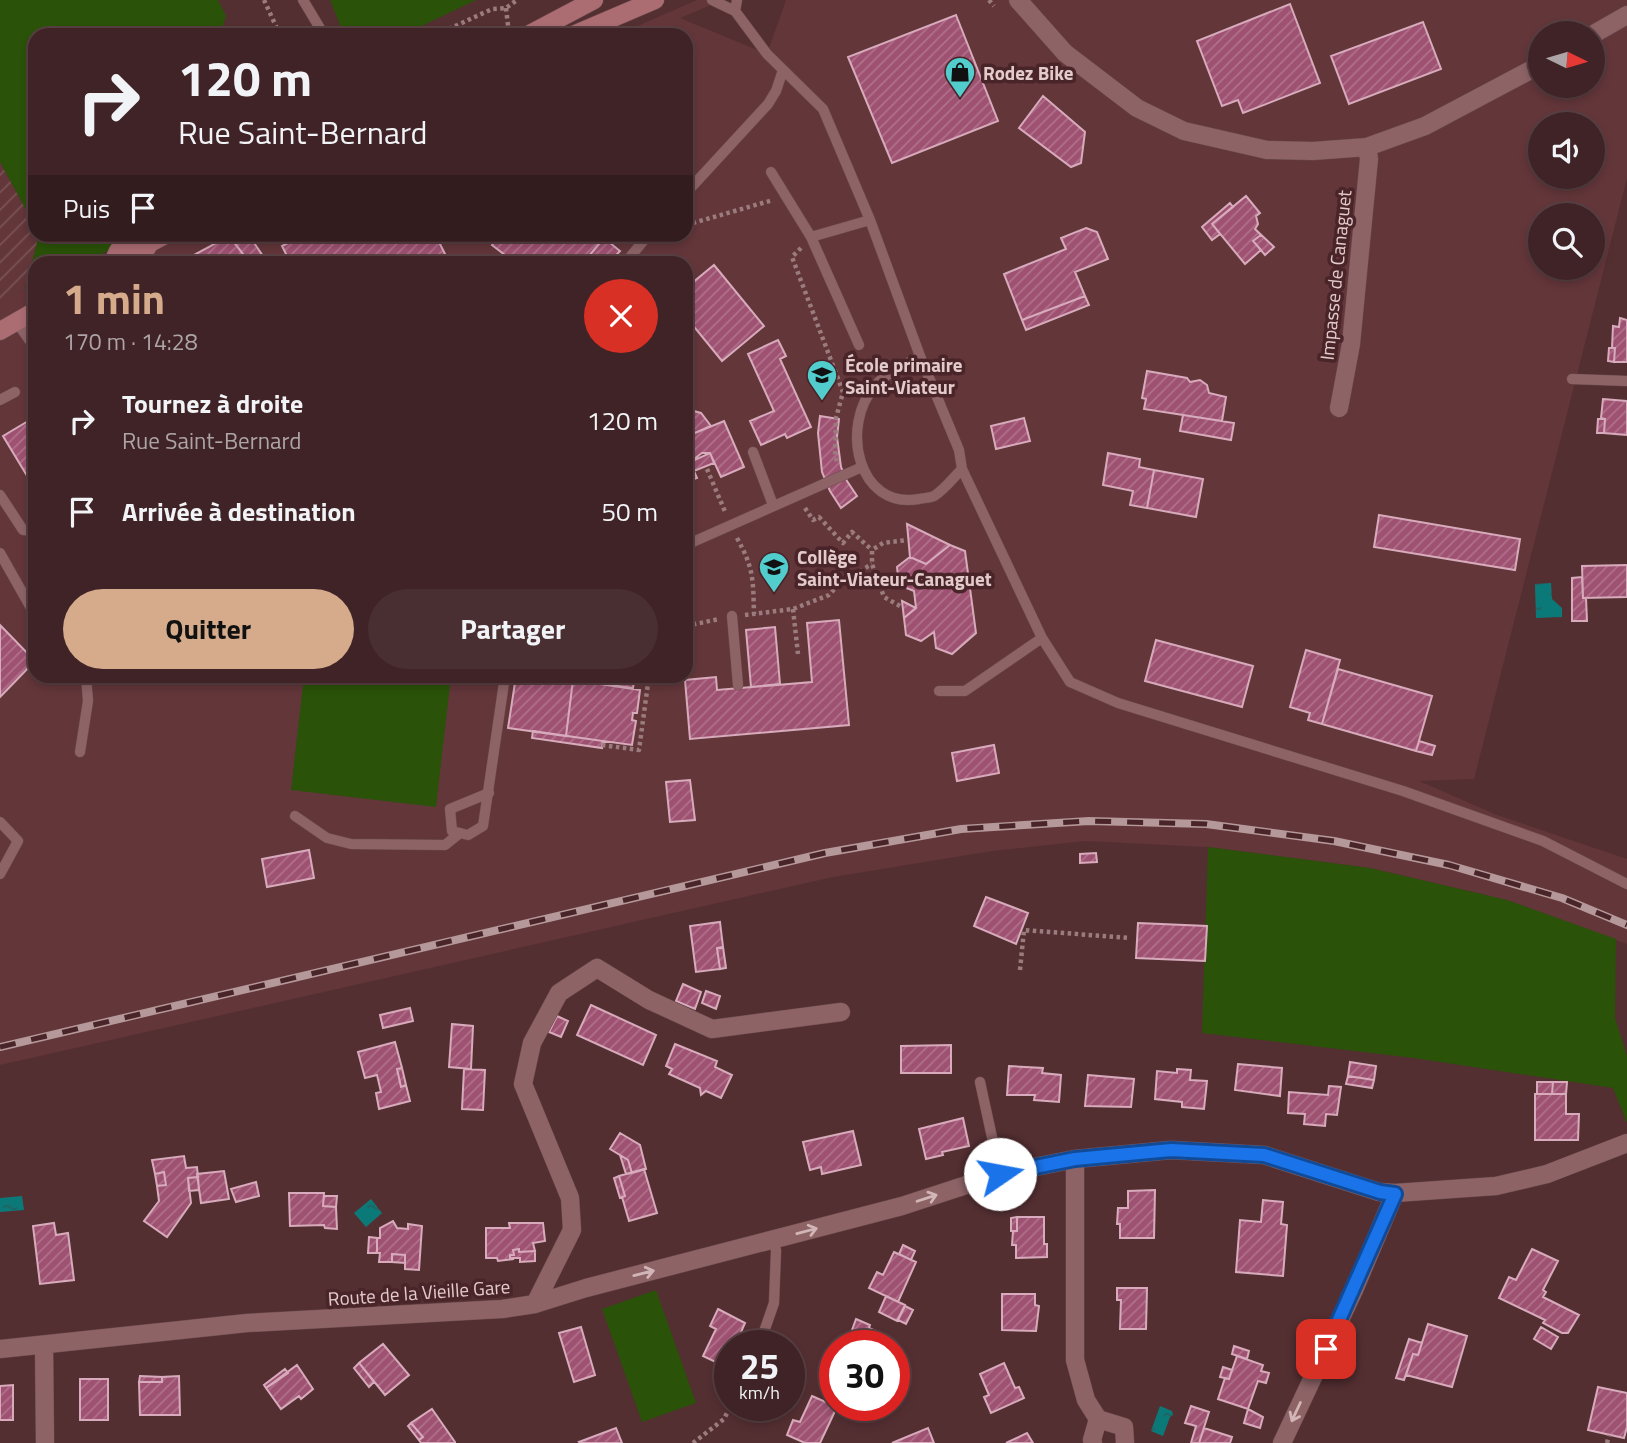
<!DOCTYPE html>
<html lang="fr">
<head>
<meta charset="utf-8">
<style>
  :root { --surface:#3f2326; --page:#4a2f32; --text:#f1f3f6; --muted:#ada4a7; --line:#584043; --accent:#d6ab8b }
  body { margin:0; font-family:"Titillium Web",sans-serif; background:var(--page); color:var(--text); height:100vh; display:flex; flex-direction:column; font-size:26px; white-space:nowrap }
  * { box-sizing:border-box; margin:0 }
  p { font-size:23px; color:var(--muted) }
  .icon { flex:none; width:38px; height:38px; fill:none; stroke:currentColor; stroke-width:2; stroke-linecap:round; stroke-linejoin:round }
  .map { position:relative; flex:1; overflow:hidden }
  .panel { position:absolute; left:28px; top:256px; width:665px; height:427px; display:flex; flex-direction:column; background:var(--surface); border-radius:21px; box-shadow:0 4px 10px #0003,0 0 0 2px var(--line) }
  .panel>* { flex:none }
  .top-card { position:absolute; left:28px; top:28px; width:665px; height:214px; border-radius:21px; box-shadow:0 4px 10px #0003,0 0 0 2px var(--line); background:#3f2326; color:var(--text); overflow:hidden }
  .needle { width:46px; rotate:95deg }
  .tools { position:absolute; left:1528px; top:21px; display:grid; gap:14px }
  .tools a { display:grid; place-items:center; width:77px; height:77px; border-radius:50%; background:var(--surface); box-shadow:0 4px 10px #0003,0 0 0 2px var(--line); font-size:35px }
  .speed { position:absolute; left:714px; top:1330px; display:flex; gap:14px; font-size:35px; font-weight:700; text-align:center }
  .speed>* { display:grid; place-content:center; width:91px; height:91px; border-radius:50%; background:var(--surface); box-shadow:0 4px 10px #0003,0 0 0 2px var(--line); line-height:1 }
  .speed small { font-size:18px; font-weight:400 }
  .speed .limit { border:10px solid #d22; background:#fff; color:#111 }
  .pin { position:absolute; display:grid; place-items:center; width:60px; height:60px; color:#fff; margin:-30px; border-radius:14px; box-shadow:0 4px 10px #0006 }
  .me { position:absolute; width:77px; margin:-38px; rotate:78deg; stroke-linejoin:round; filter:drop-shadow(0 0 5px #0008) }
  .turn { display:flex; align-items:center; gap:24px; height:147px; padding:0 35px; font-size:32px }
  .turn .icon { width:91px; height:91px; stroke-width:2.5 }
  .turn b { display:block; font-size:49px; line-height:60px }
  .then { display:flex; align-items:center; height:66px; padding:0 35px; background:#0003; gap:14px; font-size:26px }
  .round { display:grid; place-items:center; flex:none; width:74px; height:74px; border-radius:37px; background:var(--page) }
  .overview { display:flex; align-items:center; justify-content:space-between; height:119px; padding:0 35px }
  h1 { font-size:42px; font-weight:700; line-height:52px; color:var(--accent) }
  .primary-button { display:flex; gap:14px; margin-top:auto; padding:14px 35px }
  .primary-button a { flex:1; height:80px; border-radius:42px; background:var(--accent); color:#111; font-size:28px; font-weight:700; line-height:80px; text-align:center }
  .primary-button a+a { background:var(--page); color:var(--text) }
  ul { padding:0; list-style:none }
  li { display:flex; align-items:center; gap:21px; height:91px; padding:0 35px }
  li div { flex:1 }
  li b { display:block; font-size:26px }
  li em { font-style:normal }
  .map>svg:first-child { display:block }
  .built { fill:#63363a; fill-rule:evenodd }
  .industrial { fill:url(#industrial-furrows) }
  .grass { fill:#2a5208 }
  .water { fill:url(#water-ripples) }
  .building { fill:url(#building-hatch); stroke:#d7abbb; stroke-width:2 }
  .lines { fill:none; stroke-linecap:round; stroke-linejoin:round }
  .lane-casing { stroke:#6b4c4e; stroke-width:11 }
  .street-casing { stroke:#6b4c4e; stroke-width:19 }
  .secondary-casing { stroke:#6b4c4e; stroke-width:19 }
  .path { stroke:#9b7c7e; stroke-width:4.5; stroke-dasharray:3.5 3.5; stroke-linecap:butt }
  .lane { stroke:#8d6366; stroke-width:10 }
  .street { stroke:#8d6366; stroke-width:18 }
  .secondary { stroke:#ab6c72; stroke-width:18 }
  .rail-casing { stroke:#b59899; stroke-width:8 }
  .rail { stroke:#492428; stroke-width:5; stroke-dasharray:16; stroke-linecap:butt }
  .oneway { stroke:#d2b5b7 }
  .route-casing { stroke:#114b97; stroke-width:18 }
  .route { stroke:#1a73e8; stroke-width:12 }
  .labels { text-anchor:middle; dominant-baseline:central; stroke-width:7; stroke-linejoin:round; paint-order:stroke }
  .poi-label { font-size:19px; font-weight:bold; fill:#e3cacb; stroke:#492428; text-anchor:start }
  .street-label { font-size:19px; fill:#e3cacb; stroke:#492428 }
</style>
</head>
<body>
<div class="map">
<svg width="1627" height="1443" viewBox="0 0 1627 1443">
  <defs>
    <pattern id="industrial-furrows" width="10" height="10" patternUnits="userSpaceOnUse" patternTransform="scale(1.75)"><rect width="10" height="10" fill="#63363a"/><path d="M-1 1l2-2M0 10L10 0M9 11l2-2" fill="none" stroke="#795255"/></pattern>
    <pattern id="water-ripples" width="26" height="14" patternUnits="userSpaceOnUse" patternTransform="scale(1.75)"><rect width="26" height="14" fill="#0c7979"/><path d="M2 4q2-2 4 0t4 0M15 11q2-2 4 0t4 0" fill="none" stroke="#226161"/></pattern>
    <pattern id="building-hatch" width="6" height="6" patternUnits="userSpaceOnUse" patternTransform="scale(1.75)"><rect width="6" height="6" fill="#9e5171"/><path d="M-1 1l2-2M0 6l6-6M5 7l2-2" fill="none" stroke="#b0718a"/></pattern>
  </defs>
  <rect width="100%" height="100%" fill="#542f32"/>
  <path class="built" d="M697,0H723L680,18L767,54L786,0H1627V178L1474,779L1419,781L1497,815L1627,859V944L1507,900L1370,868L1208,847L1085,841L992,851L833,877L0,1065V302L25,289L35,290V676H686V262H97L161,234H686V35H617ZM1540,33H1592V86H1540ZM1540,124H1592V177H1540ZM1540,215H1592V268H1540Z"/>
  <path class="industrial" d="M0,162L35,226V234L39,235L25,289L0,302Z"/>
  <path class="grass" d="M0,0H218L226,16L220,35H35V226L0,162Z
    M330,0H476L403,35H344Z
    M39,235H138L86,262H35V290L25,289Z
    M304,676H451L436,807L291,790Z
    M1208,847L1370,868L1507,900L1616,939L1615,1018L1627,1056V1123L1613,1088L1414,1058L1202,1033Z
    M656,1290L696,1403L642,1422L602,1309Z"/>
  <path class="water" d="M1551,583L1552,599L1562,608V617L1536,618L1535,584Z
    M22,1196L24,1210L0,1212V1198Z
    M371,1199L382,1213L366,1227L354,1213Z
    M1160,1406L1172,1411L1173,1415L1170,1417L1163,1436L1151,1431Z"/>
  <path class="building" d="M1290,4L1320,83L1243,113L1238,100L1222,106L1197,41Z
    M956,15L998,121L892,163L848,57Z
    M1423,22L1441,69L1349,104L1331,56Z
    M1043,96L1085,132L1081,163L1071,167L1019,128Z
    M1246,196L1260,213L1256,216L1258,224L1255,229L1261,235L1253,241L1261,250L1245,264L1212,224Z
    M1230,203L1233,207L1212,224L1220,234L1212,240L1202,227Z
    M1086,228L1097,232L1108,259L1075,272L1085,296L1022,320L1004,274L1066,249L1061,238Z
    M1255,229L1274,247L1265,255L1253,241L1261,235Z
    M237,234H248L267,262H249L231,238Z
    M306,234H439L436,236L446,256L433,262H290L282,246Z
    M500,234H607L584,262H514L492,245Z
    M229,236L249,262H181Z
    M604,238L620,251L610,262H584Z
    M714,265L764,326L722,361L686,317V288Z
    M1085,296L1089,305L1026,330L1022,320Z
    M1620,318L1627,320V362H1614L1615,348H1612L1613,326L1619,327Z
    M778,340L786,356L780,359L811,427L787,438L785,434L761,445L750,421L774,411L748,354Z
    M1609,348H1615L1614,362L1608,361Z
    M1147,371L1187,378L1190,382L1200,380L1207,385L1209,393L1226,397L1222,421L1144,409L1146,399L1142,398Z
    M1603,399L1627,401V435L1604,433L1605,419L1601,418Z
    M686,409L701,413L711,426L690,435L686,430Z
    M1183,415L1234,423L1231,440L1180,431Z
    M820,416L839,419L837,437L841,467L847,481L857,496L841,508L830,491L822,472L818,433Z
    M35,417V489L3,436Z
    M1024,418L1030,441L996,449L991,426Z
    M1598,419H1605L1604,433H1597Z
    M724,421L744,467L721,477L710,453H702L690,462L697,478L686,482V430L690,435Z
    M710,453L714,463L694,471L690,462Z
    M1108,453L1140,459L1139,467L1154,470L1147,508L1130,505L1133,491L1103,485Z
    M1154,470L1203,479L1196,517L1147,508Z
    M1379,515L1520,539L1515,570L1374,547Z
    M907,524L950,545L926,564L910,557Z
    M950,545L965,551L976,633L952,654L936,648L934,632L921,641L906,635L904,618L916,608L914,591L899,585L897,567L910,557L926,564Z
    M1627,565V597L1583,598L1582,566Z
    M1582,577L1583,598H1586L1587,621H1572V578Z
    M902,601L916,608L904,618Z
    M839,620L849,725L690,739L685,680L716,677L717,690L812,682L807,623Z
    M0,625L35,661L0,697Z
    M775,627L780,684L751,687L746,630Z
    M1156,640L1253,666L1242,707L1145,681Z
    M1306,650L1340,660L1322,724L1308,720L1310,713L1290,707Z
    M1338,669L1432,696L1416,751L1322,724Z
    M516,676H538L573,680L566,736L508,728Z
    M595,676H635L633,688L594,683Z
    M573,680L640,690L637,713H633L632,720L636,721L632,745L566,736Z
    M533,731L603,741L602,748L532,738Z
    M1419,741L1435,746L1432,755L1416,751Z
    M994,745L999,773L957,781L952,753Z
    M690,780L695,820L670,822L666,782Z
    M309,850L314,878L267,887L262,859Z
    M1096,853L1097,862L1080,863V854Z
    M986,897L1028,913L1016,944L974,926Z
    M720,922L723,947L717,948L720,969L696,972L690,926Z
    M1138,923L1207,926L1205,961L1136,958Z
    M723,947L726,968L720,969L717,948Z
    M683,984L701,992L695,1009L676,1001Z
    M706,991L720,996L716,1009L702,1003Z
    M591,1005L656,1035L643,1065L577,1035Z
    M410,1008L413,1021L383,1028L380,1015Z
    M557,1016L568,1021L561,1037L549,1032Z
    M452,1024L473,1026L471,1069L449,1067Z
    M395,1042L402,1068L397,1069L401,1087L406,1085L410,1101L379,1109L376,1093L381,1092L377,1075L365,1078L358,1052Z
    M675,1044L717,1061L715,1067L732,1075L721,1098L706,1091L701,1095L700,1088L669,1074L672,1069L666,1066Z
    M951,1045V1073H901V1046Z
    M1350,1062L1376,1066L1374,1080L1348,1076Z
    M1238,1064L1282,1068L1280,1096L1235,1090Z
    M1009,1066L1043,1068L1042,1073L1061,1075L1059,1102L1034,1100L1035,1095H1007Z
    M402,1068L406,1085L401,1087L397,1069Z
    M464,1069L485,1070L483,1110L462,1109Z
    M1177,1069L1191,1070L1190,1080L1207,1081L1204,1109L1182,1107V1102L1155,1099L1157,1071L1177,1073Z
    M1088,1075L1134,1079L1131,1107L1085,1106Z
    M1348,1076L1374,1080L1372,1088L1346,1084Z
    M1537,1082H1553L1552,1094H1537Z
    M1553,1082H1567L1566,1094H1552Z
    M1329,1086L1341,1087L1337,1115L1326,1114L1325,1126L1304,1124L1305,1114L1288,1113L1289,1092L1328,1095Z
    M1535,1094H1566V1114H1579L1578,1140H1535Z
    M963,1118L969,1146L942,1152L943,1155L926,1159L919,1129Z
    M853,1131L861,1165L822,1174L821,1167L810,1170L803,1142Z
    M620,1133L640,1145L646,1169L632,1173L628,1160L610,1149Z
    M620,1155L628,1160L632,1173L626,1174Z
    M184,1156L186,1168L197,1167L198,1177L188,1178L191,1203L167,1237L144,1221L159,1201L157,1186L166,1185L164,1172L155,1174L152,1160Z
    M644,1169L657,1213L629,1221L622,1197L625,1196L619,1176Z
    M224,1171L229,1199L201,1203L197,1174Z
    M164,1172L166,1185L157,1186L155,1174Z
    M619,1176L625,1196L620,1198L614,1178Z
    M198,1177L199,1190L189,1191L188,1178Z
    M256,1182L259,1196L236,1202L231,1189Z
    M1155,1190L1154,1238H1120V1224H1117L1118,1208H1128V1191Z
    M289,1193H324L323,1206L336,1207L337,1229L325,1228L324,1225L290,1226Z
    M324,1196H337L336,1207L323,1206Z
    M1263,1200L1283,1202L1281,1224L1287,1225L1283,1276L1236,1272L1240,1220L1261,1222Z
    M1017,1217H1044V1244H1047V1257L1016,1258V1245H1012L1013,1231H1017Z
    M1017,1217V1231H1011V1218Z
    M393,1221L397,1228L408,1229V1224L422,1226L419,1270L405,1269V1255L392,1254V1262H379L380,1253H377V1238H380V1228Z
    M54,1223L56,1235L68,1233L74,1280L40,1284L33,1226Z
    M509,1223H543L545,1241L533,1243L535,1251L519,1252V1249L513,1250L514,1255H510V1258L514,1259L498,1261L497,1258H486V1228H510Z
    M369,1237L377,1238V1253H368Z
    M903,1245L915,1251L911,1260L899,1254Z
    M519,1249V1252L535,1251V1261L520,1262V1258H510V1255H514L513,1250Z
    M1532,1249L1558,1261L1543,1290L1546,1292L1543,1297L1579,1315L1568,1333H1562L1543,1323L1545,1320L1499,1298L1509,1277L1516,1280Z
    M894,1252L916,1262L898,1302L869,1288L877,1272L883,1275Z
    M392,1254L405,1255V1263L392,1262Z
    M1117,1288H1147L1146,1329H1120L1121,1300H1117Z
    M1002,1294H1035V1305L1039,1306L1036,1331L1002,1330Z
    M886,1296L905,1305L897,1321L879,1312Z
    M905,1306L913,1310L906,1324L898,1320Z
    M718,1309L745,1323L735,1346H730V1358L726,1367L703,1356L716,1329L710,1326Z
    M856,1319L870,1325L869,1328L882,1334L877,1346H838L840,1341L847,1344Z
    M1428,1324L1467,1336L1452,1387L1406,1375L1413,1354L1418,1355Z
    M581,1327L595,1375L574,1382L559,1333Z
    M1541,1327L1558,1337L1551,1349L1534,1339Z
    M1409,1339L1422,1343L1418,1355L1413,1354L1404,1380L1396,1378Z
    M383,1344L409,1375L385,1395L359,1363Z
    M1234,1346L1249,1351L1247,1359L1232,1354Z
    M1237,1356L1263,1365L1261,1371L1269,1373L1266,1383L1258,1381L1248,1409L1218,1399L1225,1378L1229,1379Z
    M359,1363L374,1382L369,1387L354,1368Z
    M1004,1363L1015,1388L1019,1387L1024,1398L991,1413L984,1397L989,1395L980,1374Z
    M297,1365L313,1389L301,1399L299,1396L281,1409L266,1388Z
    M1223,1367L1232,1370L1229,1379L1220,1377Z
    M285,1369L288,1373L266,1388L264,1385Z
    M140,1376L162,1377V1382H139Z
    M179,1376L180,1415H140L139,1382H162V1377Z
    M80,1379H108V1420H80Z
    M13,1385V1420H0V1386Z
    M1598,1387L1627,1393V1427L1624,1438L1588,1430Z
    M812,1396L837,1407L820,1443H805L787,1435L793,1420L800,1422Z
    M1191,1406L1209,1412L1199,1443H1191L1196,1426L1185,1423Z
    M432,1409L455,1442V1443H421L419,1440L423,1437L411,1423Z
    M1248,1409L1263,1417L1260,1428L1244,1423Z
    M411,1423L423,1437L419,1440L408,1426Z
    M616,1428L622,1443H580L579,1442Z
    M928,1428L934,1443H892Z
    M1204,1428L1232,1437L1230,1443H1199Z
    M1027,1433L1033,1443H1006Z"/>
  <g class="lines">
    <g class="lane-casing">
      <path id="lane" d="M303,0L324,35
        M712,0L735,11L737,0
        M735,11L767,54L823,109L870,220L920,356L959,450L962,469C954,477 944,490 934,496C930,498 923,498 919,499C857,510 840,425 875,386C885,373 906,365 920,356
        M771,172L811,237L859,345
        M686,193L768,104L776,91L783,70
        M811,237L870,220
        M626,262L649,234
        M16,321L35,348
        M1572,379L1627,381
        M0,400L15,392
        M753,452L773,505
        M962,469L1042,638L1070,682L1118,703L1403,791L1543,841L1627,884
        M0,495L23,530L35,531
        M686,545L862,467
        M0,553L35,615
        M732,616L738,685
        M939,691H965L1042,638
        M80,752L88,701L86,676
        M489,793L450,809L452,831L468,835L483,826L505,676
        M295,816L327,838L351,844L445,845L460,833
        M0,822L18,841L0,874
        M980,1082L1000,1174
        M759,1346L774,1303L776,1251L774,1240"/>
    </g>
    <g class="street-casing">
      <path id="street" d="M1018,0L1065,53L1137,108L1184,131L1267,150L1313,151L1367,147L1425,126L1540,65
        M1592,35L1627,15
        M1339,408L1351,344L1369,159L1367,147
        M1075,1159V1360L1086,1400L1098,1419L1124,1427L1125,1443
        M535,1304L572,1230L570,1198L523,1084L532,1043L559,993L597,968L649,1000L712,1029L841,1012
        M44,1345L45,1443
        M0,1349L247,1323L502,1309L535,1304L586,1288L902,1206L1000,1174L1075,1159L1171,1150L1264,1155L1379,1192L1395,1193L1496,1186L1547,1174L1627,1143
        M1093,1443L1092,1440L1098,1419
        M1282,1443L1354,1290L1395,1193"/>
    </g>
    <g class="secondary-casing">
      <path id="secondary" d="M528,35L594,0
        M573,35L655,0
        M113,262L118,251L138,242L150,243
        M127,262L143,254L150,243L167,234
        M0,331L35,311"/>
    </g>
    <path class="path" d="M264,0L280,35
      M989,0L994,6
      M506,8L509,34
      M436,35L492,9L506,8L517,0
      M686,225L773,200
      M801,248L792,257L843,392L836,418L835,455L837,462
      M707,469L726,514
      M805,508L813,520L819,517L843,543L852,532L872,550
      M737,538C754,569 753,579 754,614
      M900,606L884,597L872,564V550L883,543L907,540
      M793,609L798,654
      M745,615L793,609L829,595L840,583L872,564
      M686,626L719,619
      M602,745L639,750L649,676
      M1020,970L1024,930L1129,938
      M693,1443L724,1419L731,1405
      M1607,1443L1609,1435"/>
    <use href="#lane" class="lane"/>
    <use href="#street" class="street"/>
    <use href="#secondary" class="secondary"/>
    <g class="rail-casing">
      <path id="rail" d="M0,1047L825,853L961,829L1089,821L1206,824L1334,841L1449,865L1562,898L1627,925"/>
    </g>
    <use href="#rail" class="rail"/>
  </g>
  <defs><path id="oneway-shaft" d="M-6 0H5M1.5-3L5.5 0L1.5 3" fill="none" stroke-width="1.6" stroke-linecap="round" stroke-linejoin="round" transform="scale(1.75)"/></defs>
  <g class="oneway">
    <use href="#oneway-shaft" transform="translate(927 1198) rotate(-18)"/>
    <use href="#oneway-shaft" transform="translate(807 1231) rotate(-15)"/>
    <use href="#oneway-shaft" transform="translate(644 1273) rotate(-14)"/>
    <use href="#oneway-shaft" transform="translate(1296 1412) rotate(115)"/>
  </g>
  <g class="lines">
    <g class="route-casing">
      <path id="route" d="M1000,1174L1075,1159L1171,1150L1264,1155L1380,1192L1395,1194L1326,1349"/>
    </g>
    <use href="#route" class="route"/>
  </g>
  <defs>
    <g id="shop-pin" transform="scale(1.575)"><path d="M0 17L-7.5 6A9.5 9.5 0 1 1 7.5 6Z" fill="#52cdcd" stroke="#492428"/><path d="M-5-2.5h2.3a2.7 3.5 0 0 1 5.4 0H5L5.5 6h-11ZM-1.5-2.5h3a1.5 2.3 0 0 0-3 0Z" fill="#111"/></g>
    <g id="school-pin" transform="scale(1.575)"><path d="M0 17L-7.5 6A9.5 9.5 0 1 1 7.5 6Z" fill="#52cdcd" stroke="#492428"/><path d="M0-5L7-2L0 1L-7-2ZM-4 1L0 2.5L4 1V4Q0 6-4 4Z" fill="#111"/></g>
  </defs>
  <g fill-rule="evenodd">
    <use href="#shop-pin" x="960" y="72"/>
    <use href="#school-pin" x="822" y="375"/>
    <use href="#school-pin" x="774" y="567"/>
  </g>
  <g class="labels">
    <g class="poi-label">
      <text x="983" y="72">Rodez Bike</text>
      <text x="845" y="364">École primaire<tspan x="845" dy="22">Saint-Viateur</tspan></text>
      <text x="797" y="556">Collège<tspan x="797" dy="22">Saint-Viateur-Canaguet</tspan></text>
    </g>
    <g class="street-label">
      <text transform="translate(1335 275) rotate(-84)">Impasse de Canaguet</text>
      <text transform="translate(419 1292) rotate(-4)">Route de la Vieille Gare</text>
    </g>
  </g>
</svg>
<div class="tools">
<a><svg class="needle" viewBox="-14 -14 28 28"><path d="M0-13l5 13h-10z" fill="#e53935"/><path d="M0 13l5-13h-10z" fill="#ada4a7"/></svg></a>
<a><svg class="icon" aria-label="sound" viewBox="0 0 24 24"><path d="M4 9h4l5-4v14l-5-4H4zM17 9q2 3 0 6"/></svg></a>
<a><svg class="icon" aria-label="search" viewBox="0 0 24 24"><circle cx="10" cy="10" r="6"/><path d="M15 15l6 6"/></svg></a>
</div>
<div class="speed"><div>25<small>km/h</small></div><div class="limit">30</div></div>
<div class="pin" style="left:1326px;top:1349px;background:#d93025"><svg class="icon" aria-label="arrive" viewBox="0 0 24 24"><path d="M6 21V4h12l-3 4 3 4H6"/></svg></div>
<svg class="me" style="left:1000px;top:1174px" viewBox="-20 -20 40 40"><circle r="19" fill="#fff"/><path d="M0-13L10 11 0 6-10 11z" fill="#1a73e8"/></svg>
<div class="top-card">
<div class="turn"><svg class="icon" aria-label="right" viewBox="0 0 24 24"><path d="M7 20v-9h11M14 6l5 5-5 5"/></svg><div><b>120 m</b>Rue Saint-Bernard</div></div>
<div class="then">Puis<svg class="icon" aria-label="arrive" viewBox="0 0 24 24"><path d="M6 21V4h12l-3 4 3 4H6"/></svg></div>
</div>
<section class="panel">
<div class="overview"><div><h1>1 min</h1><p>170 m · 14:28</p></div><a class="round" style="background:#d93025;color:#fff"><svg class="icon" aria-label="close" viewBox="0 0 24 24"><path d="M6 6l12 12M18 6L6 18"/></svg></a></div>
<ul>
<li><svg class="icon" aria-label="right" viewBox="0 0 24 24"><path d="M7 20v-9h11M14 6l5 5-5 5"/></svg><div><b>Tournez à droite</b><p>Rue Saint-Bernard</p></div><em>120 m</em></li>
<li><svg class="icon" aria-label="arrive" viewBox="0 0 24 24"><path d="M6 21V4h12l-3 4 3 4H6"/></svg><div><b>Arrivée à destination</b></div><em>50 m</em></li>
</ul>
<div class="primary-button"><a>Quitter</a><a>Partager</a></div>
</section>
</div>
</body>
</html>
